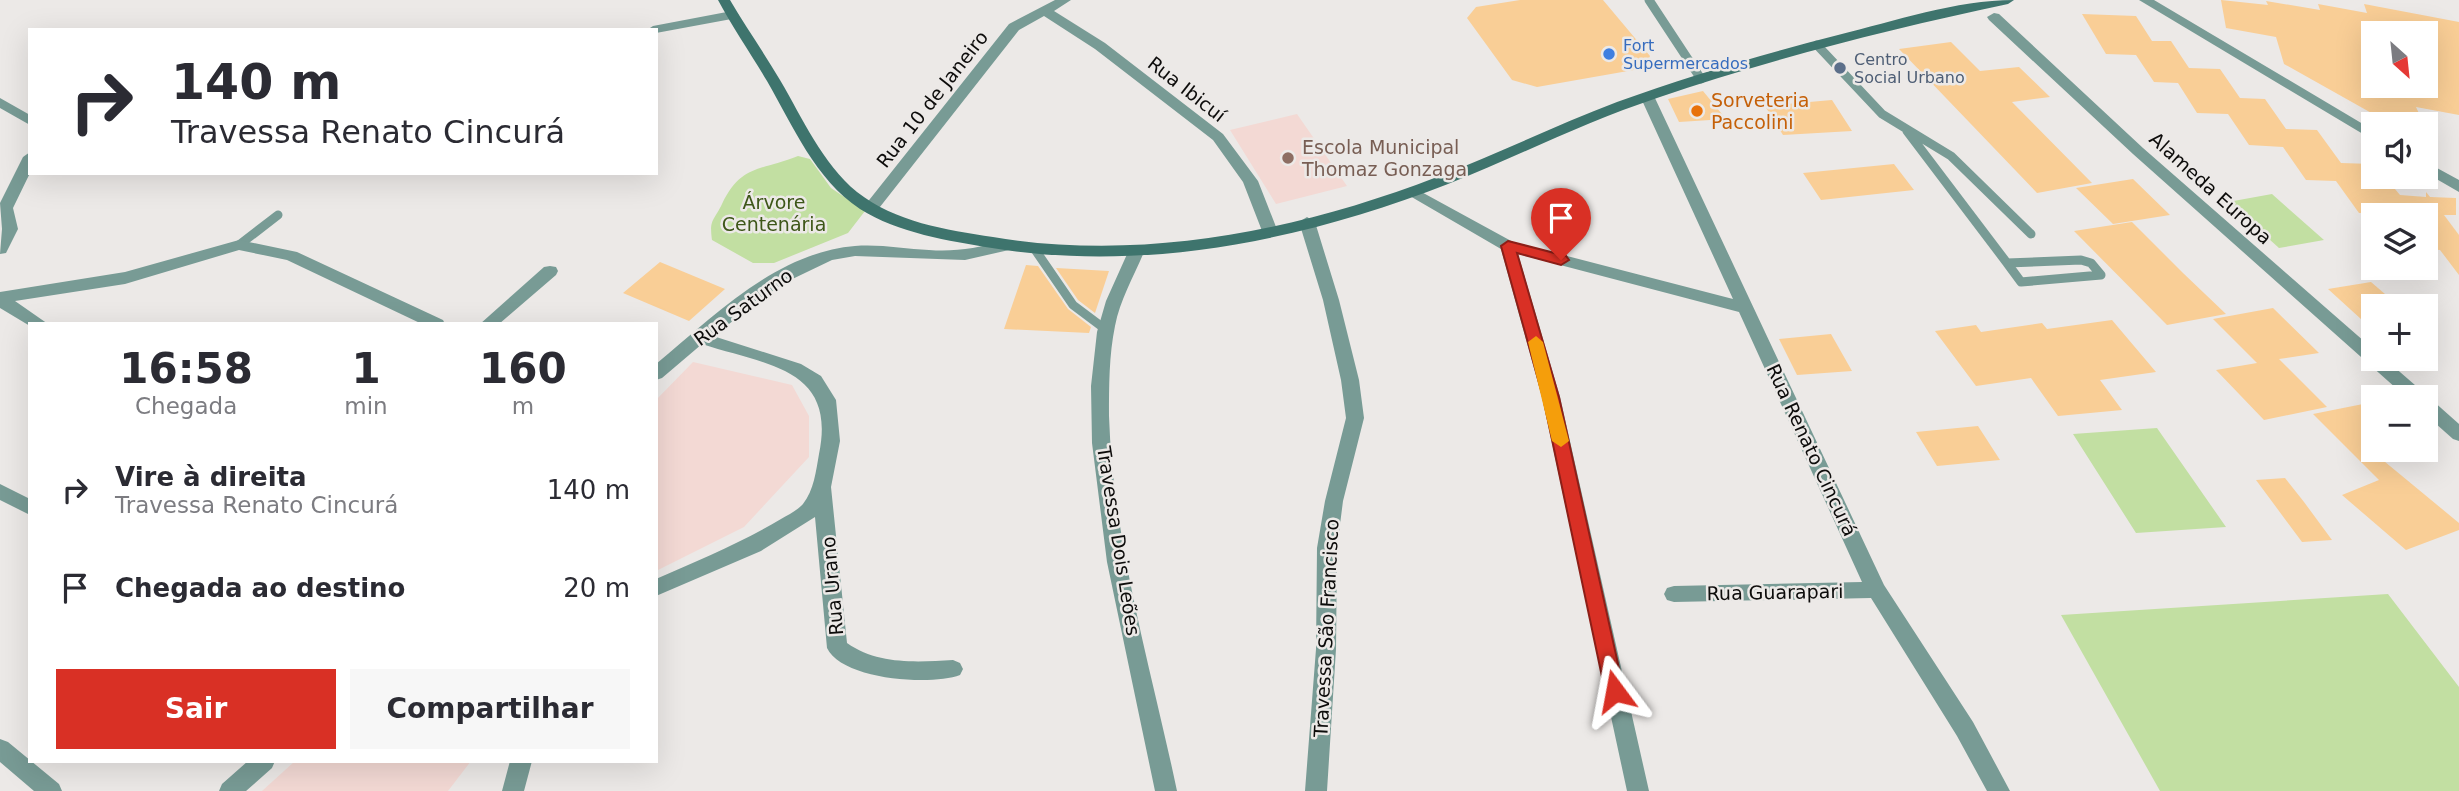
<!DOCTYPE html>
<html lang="pt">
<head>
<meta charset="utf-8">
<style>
  :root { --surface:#fff; --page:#f7f7f7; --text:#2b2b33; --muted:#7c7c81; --accent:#d93025 }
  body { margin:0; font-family:"DejaVu Sans",sans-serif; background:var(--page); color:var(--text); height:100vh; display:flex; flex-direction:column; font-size:26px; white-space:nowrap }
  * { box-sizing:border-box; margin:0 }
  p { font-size:23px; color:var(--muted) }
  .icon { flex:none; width:38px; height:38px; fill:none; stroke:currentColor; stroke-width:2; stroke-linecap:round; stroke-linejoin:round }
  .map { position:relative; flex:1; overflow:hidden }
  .panel { position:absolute; left:28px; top:322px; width:630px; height:441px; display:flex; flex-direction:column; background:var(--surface); border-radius:0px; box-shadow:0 7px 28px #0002 }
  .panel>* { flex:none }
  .guide { position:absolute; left:28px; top:28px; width:630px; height:147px; border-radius:0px; box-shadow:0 7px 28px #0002; background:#fff; color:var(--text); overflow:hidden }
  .needle { width:46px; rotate:153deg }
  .tools { position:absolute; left:2361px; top:21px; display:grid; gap:14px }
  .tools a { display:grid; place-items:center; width:77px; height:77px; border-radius:0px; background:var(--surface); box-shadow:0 7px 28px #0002; font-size:35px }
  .pin { position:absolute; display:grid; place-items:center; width:60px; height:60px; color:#fff; margin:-72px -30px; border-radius:50% 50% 50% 0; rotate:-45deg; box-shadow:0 0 7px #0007 }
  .pin .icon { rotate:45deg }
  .me { position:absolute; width:77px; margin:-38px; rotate:347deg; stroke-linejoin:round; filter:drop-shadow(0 0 5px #0008) }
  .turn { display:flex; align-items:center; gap:24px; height:147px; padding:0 28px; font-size:32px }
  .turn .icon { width:91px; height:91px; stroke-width:2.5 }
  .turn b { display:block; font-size:49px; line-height:60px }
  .eta { display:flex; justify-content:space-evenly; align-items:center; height:119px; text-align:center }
  .eta b { font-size:42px; font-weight:800; line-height:49px }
  .button { display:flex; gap:14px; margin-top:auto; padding:14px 28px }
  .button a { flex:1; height:80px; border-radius:0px; background:var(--accent); color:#fff; font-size:28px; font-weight:800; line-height:80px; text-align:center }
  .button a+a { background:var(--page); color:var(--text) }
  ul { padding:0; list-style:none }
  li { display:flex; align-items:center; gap:21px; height:98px; padding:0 28px }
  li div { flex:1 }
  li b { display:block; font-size:26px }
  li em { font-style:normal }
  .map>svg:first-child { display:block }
  .education { fill:#f3d9d4 }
  .green { fill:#c2dfa2 }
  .building { fill:#f9ce96; fill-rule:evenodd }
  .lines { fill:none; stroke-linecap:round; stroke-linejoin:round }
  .lane { stroke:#789b95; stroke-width:9 }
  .street { fill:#789b95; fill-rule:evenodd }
  .secondary { fill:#3e746d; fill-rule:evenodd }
  .route { fill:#d93025; stroke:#8d1f18; stroke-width:2 }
  .slow { fill:#f59e0b }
  .shop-dot { fill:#3f7fe0; stroke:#ece9e7; stroke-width:2.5 }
  .service-dot { fill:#5c6f8a; stroke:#ece9e7; stroke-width:2.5 }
  .food-dot { fill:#e8710a; stroke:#ece9e7; stroke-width:2.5 }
  .education-dot { fill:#8d6e63; stroke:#ece9e7; stroke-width:2.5 }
  .labels { text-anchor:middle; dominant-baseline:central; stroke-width:5; stroke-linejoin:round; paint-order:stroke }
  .far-shop-label { font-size:16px; fill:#366cbe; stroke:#ece9e7; text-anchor:start }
  .far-service-label { font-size:16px; fill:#4e5e75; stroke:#ece9e7; text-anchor:start }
  .street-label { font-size:19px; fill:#0d0c0b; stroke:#ece9e7 }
  .food-label { font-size:19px; fill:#c56008; stroke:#ece9e7; text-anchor:start }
  .education-label { font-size:19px; fill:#785e54; stroke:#ece9e7; text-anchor:start }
  .park-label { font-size:19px; fill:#3d5618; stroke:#ece9e7 }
</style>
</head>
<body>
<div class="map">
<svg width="2459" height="791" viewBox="0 0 2459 791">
  <rect width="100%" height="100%" fill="#ece9e7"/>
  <path class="education" d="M1297,114L1347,186L1276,204L1230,130Z
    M693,362L792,385L809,416V457L744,527L656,571V400Z
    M295,761H471L448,791H262Z"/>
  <path class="green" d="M798,156L810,159L831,188L865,211L848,233L774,263H753L712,240C709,219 714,221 722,204C741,164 761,171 798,156Z
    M2272,194L2324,240L2279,248L2228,202Z
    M2157,428L2226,527L2136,533L2073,434Z
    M2388,594L2459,687V791H2160L2061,615Z"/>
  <path class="building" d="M1520,0H1603L1650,56L1645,68L1537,87L1512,80L1467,18L1476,7Z
    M2221,0L2268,5L2266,1L2320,10L2318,4L2367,13L2364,4L2459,22V115L2416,107L2424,124H2391L2284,64L2276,37L2226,28ZM2361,33H2426V86H2373V74Z
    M2082,14L2136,16L2152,41H2171L2189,68L2220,69L2240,98L2265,99L2286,129L2317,130L2341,163L2373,164V177H2385L2400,195L2426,197V192L2430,197L2456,198V215H2444L2459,235V275L2440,250L2426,249V215L2359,213L2336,181L2306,180L2283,147L2249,145L2228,114L2197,113L2178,83L2154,82L2136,55L2106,54Z
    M1951,42L1980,71L2019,67L2050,97L2012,102L2092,183L2037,193L1899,49Z
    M1703,91L1726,119L1679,122L1668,99Z
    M1832,100L1852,131L1783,135L1765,106Z
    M1894,164L1914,190L1821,200L1803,173Z
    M2133,179L2170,215L2113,224L2076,188Z
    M2132,222L2183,273L2226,314L2167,325L2074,231Z
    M660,262L725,289L689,321L623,293Z
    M1026,265L1038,266L1068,309L1091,327L1089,333L1004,329Z
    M1056,268L1109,271L1095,313L1078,300Z
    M2371,282L2399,306H2373V330L2328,289Z
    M2273,308L2319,353L2279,359L2327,407L2264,420L2216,370L2257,363L2213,319Z
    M2112,320L2156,372L2100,380L2122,410L2058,416L2031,378L1976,386L1935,331L1976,325L1981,332L2042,323L2047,329Z
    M1831,334L1852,371L1797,375L1779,339Z
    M2373,402V452L2459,523V530L2406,550L2342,495L2379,480L2313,414Z
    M1978,426L2000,460L1937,466L1916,432Z
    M2285,478L2304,502L2332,540L2302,542L2256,480Z"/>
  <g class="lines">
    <path class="lane" d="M1649,0L1701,79
      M1817,45L1882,114L1951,156L2031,234
      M1907,131L2007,263
      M239,245L278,215
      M1036,251L1073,305L1105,329
      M2081,260L2091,263L2101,275L2021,282L2007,263Z"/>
    <path class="street" d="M1055,0H1071L1054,11L1105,43L1223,134L1258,181L1278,232L1276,236H1264L1243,182L1213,140L1095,49L1044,16L1019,30L876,212H866L863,208L866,204L1009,24Z
      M2139,0H2154L2373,130V140Z
      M732,11L739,15L737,18L656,33V30H647L653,26Z
      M1994,13L1999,14L2143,148L2373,349V359H2385L2423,392L2426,397H2406L2133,154L1989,20L1987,17Z
      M1647,92L1654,96L1884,585L1973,722L2010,791H1987L1957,736L1871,598L1674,602L1667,600L1664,594L1667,588L1674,586L1862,582L1739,312L1518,254L1560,397L1649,791H1627L1542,397L1501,249L1403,192L1411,187L1416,189L1513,242L1733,299L1640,96Z
      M0,98L30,115V125L0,108Z
      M30,152V173L13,208L18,229L6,253L0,254L2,229L0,203L23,157Z
      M2426,162L2459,180V192L2426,173Z
      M1307,217L1315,222L1339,300L1359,380L1364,418L1343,501L1337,548L1336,649L1327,791H1305L1316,649L1317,548L1325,501L1346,418L1341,380L1323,300L1299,222Z
      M239,240L297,252L443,320L445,324H422L287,260L239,250L125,284L15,301L48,324L30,326L0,308V292L125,272Z
      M1003,241L1009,242L1011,246L1009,250L965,260L855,256L832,260L782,284L713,336L801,364L821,376L836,400L840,441L831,487L847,643C878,665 917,662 953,660L960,663L963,669L960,675C931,686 842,680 827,648L815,517L761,551L656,596V579C699,560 741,543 781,519C788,515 798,510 803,504C814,490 816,471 819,454C837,367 765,365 702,344L662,378L656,380V364C713,317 777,252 855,246C880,244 905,249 929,250C955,252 978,248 1003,241Z
      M1136,247L1144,252C1134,276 1120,300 1115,326C1109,355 1109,386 1109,416C1113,543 1151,667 1177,791H1155L1107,562L1092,443L1091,386L1097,332L1106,301L1128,252Z
      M550,266L556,267L558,271L556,275L499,324H480L544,267Z
      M2426,398L2432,400L2459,424V441L2453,439L2426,415Z
      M0,484L30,499V515L0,500Z
      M0,739L8,742L59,784L62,791H34L0,762Z
      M248,761H275L272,768L246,791H219L222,784Z
      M510,761H532L524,791H502Z"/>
    <path class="secondary" d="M718,0H730C746,27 764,53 780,80C803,119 822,163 857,192C895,222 946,230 993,237C1143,262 1297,231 1437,177C1498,154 1556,125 1617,102C1689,76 1764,54 1838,35C1895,21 1956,0 2014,0L2008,4C1889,29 1772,59 1657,98C1585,122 1518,156 1448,184C1304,240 1146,273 992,248C949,241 898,233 860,209C815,179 793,126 767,81C751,54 733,28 718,0Z"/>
  </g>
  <path class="route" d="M1508,241L1566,256L1569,260L1561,265L1517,253L1559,397L1624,691L1622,697L1615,700L1608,697L1605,691L1543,397L1501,246Z"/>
  <path class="slow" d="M1536,336L1543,342L1569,441L1561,447L1552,441L1528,342Z"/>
  <circle class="shop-dot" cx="1609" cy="54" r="7"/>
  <circle class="service-dot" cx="1840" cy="68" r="7"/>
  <circle class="food-dot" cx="1697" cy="111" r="7"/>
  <circle class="education-dot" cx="1288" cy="158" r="7"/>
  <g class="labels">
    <g class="far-shop-label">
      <text x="1623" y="45">Fort<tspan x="1623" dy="18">Supermercados</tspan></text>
    </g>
    <g class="far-service-label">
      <text x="1854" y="59">Centro<tspan x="1854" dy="18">Social Urbano</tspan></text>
    </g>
    <g class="street-label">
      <text transform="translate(1187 89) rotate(38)">Rua Ibicuí</text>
      <text transform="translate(932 99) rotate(-52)">Rua 10 de Janeiro</text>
      <text transform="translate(2211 188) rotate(42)">Alameda Europa</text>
      <text transform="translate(743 307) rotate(-36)">Rua Saturno</text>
      <text transform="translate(1812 450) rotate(65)">Rua Renato Cincurá</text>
      <text transform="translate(1119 541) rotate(81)">Travessa Dois Leões</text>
      <text transform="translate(832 586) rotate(-95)">Rua Urano</text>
      <text transform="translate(1775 592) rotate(-1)">Rua Guarapari</text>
      <text transform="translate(1326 628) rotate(-87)">Travessa São Francisco</text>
    </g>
    <g class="food-label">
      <text x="1711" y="100">Sorveteria<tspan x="1711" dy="22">Paccolini</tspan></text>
    </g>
    <g class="education-label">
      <text x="1302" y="147">Escola Municipal<tspan x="1302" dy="22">Thomaz Gonzaga</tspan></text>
    </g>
    <g class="park-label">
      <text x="774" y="202">Árvore<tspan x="774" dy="22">Centenária</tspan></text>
    </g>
  </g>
</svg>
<div class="tools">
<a><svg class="needle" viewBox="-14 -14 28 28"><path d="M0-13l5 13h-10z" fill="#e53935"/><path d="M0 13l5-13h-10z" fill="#7c7c81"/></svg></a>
<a><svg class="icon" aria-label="sound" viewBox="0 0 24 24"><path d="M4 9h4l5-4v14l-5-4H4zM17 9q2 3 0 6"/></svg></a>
<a><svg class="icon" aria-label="layers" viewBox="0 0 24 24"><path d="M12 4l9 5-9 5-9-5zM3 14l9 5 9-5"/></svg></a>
<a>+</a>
<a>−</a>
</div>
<div class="pin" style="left:1561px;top:260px;background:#d93025"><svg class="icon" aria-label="arrive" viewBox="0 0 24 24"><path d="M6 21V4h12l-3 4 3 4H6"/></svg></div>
<svg class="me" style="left:1615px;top:691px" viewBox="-20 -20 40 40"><path d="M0-17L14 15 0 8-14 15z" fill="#d93025" stroke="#fff" stroke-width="4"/></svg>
<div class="guide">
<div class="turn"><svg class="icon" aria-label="right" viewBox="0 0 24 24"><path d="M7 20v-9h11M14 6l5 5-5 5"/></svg><div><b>140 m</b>Travessa Renato Cincurá</div></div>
</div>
<section class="panel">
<div class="eta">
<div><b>16:58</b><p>Chegada</p></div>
<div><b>1</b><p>min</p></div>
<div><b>160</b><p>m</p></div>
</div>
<ul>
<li><svg class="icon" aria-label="right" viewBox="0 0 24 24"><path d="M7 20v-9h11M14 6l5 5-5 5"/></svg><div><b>Vire à direita</b><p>Travessa Renato Cincurá</p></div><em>140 m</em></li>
<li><svg class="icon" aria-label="arrive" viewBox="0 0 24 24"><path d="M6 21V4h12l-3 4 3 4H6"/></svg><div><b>Chegada ao destino</b></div><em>20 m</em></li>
</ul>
<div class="button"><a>Sair</a><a>Compartilhar</a></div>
</section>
</div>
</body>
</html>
